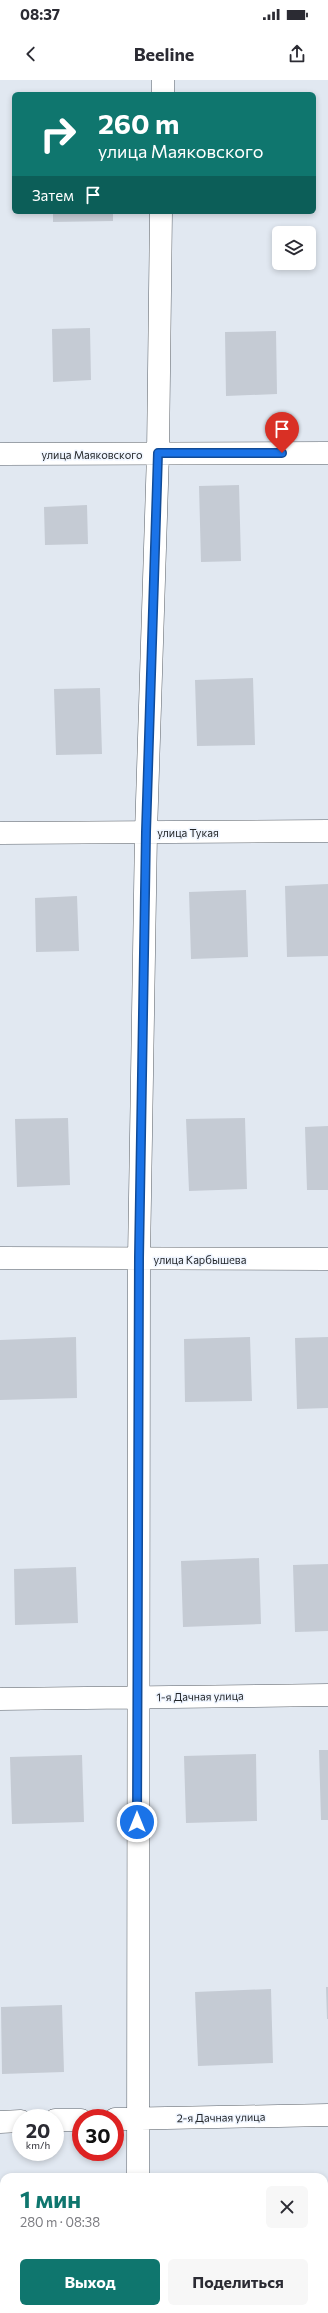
<!DOCTYPE html>
<html lang="ru">
<head>
<meta charset="utf-8">
<style>
  :root { --surface:#fff; --page:#f7f7f7; --text:#2b2b33; --muted:#7c7c81; --accent:#0f766e }
  body { margin:0; font-family:Commissioner,sans-serif; background:var(--page); color:var(--text); height:100vh; display:flex; flex-direction:column; font-size:15px; white-space:nowrap }
  * { box-sizing:border-box; margin:0 }
  p { font-size:13px; color:var(--muted) }
  .icon { flex:none; width:22px; height:22px; fill:none; stroke:currentColor; stroke-width:2; stroke-linecap:round; stroke-linejoin:round }
  .map { position:relative; flex:1; overflow:hidden }
  .side { position:absolute; left:0px; top:2093px; width:328px; height:140px; display:flex; flex-direction:column; background:var(--surface); border-radius:12px 12px 0 0; box-shadow:0 2px 6px #0003 }
  .side>* { flex:none }
  .banner { position:absolute; left:12px; top:12px; width:304px; height:122px; border-radius:6px; box-shadow:0 2px 6px #0003; background:#0f766e; color:#fff; overflow:hidden }
  .controls { position:absolute; left:272px; top:146px; display:grid; gap:8px }
  .controls a { display:grid; place-items:center; width:44px; height:44px; border-radius:6px; background:var(--surface); box-shadow:0 2px 6px #0003; font-size:20px }
  .speed { position:absolute; left:12px; top:2029px; display:flex; gap:8px; font-size:20px; font-weight:700; text-align:center }
  .speed>* { display:grid; place-content:center; width:52px; height:52px; border-radius:50%; background:var(--surface); box-shadow:0 2px 6px #0003; line-height:1 }
  .speed small { font-size:10px; font-weight:400 }
  .speed .limit { border:6px solid #d22; background:#fff; color:#111 }
  .pin { position:absolute; display:grid; place-items:center; width:34px; height:34px; color:#fff; margin:-41px -17px; border-radius:50% 50% 50% 0; rotate:-45deg; box-shadow:0 0 4px #0007 }
  .pin .icon { rotate:45deg }
  .me { position:absolute; width:44px; margin:-22px; rotate:0deg; stroke-linejoin:round; filter:drop-shadow(0 0 3px #0008) }
  .turn { display:flex; align-items:center; gap:14px; height:84px; padding:0 20px; font-size:18px }
  .turn .icon { width:52px; height:52px; stroke-width:2.5 }
  .turn b { display:block; font-size:28px; line-height:34px }
  .then { display:flex; align-items:center; height:38px; padding:0 20px; background:#0003; gap:8px; font-size:15px }
  .round { display:grid; place-items:center; flex:none; width:42px; height:42px; border-radius:6px; background:var(--page) }
  .summary { display:flex; align-items:center; justify-content:space-between; height:68px; padding:0 20px }
  h1 { font-size:24px; font-weight:700; line-height:30px; color:var(--accent) }
  .button { display:flex; gap:8px; margin-top:auto; padding:8px 20px }
  .button a { flex:1; height:46px; border-radius:6px; background:var(--accent); color:#fff; font-size:16px; font-weight:700; line-height:46px; text-align:center }
  .button a+a { background:var(--page); color:var(--text) }
  .status { display:flex; justify-content:space-between; align-items:center; height:28px; padding:0 20px; background:var(--surface); direction:ltr }
  .status svg { height:11px; fill:currentColor }
  header { display:flex; justify-content:space-between; align-items:center; height:52px; padding:0 20px; background:var(--surface); font-size:18px; font-weight:700 }
  .map>svg:first-child { display:block }
  .building { fill:#c5cbd4 }
  .lines { fill:none; stroke-linecap:round; stroke-linejoin:round }
  .street-casing { stroke:#5b6168; stroke-width:23 }
  .street { stroke:#fff; stroke-width:22 }
  .route-casing { stroke:#114b97; stroke-width:10 }
  .route { stroke:#1a73e8; stroke-width:7 }
  .labels { text-anchor:middle; dominant-baseline:central; stroke-width:3; stroke-linejoin:round; paint-order:stroke }
  .street-label { font-size:11px; fill:#232629; stroke:#eff5ff }
</style>
</head>
<body>
<div class="status"><b>08:37</b><svg viewBox="0 0 49 12"><path d="M0 12V9h3v3zM5 12V6h3v6zM10 12V3h3v9zM15 12V0h3v12zM26 1h20v11H26zM47 4h2v5h-2z"/></svg></div>
<header><svg class="icon" aria-label="back" viewBox="0 0 24 24"><path d="M15 5l-7 7 7 7"/></svg>Beeline<svg class="icon" aria-label="share" viewBox="0 0 24 24"><path d="M12 15V3M7 8l5-5 5 5M5 13v7h14v-7"/></svg></header>
<div class="map">
<svg width="328" height="2233" viewBox="0 0 328 2233">
  <rect width="100%" height="100%" fill="#e1e8f1"/>
  <path class="building" d="M53,132H113V141L53,142Z
    M90,248L91,300L53,302L52,249Z
    M276,251L277,314L226,316L225,252Z
    M239,405L241,481L201,482L199,406Z
    M87,425L88,464L45,465L44,427Z
    M253,598L255,665L197,666L195,600Z
    M100,608L102,674L56,675L54,609Z
    M328,804V876L287,877L285,806Z
    M246,810L248,877L191,879L189,812Z
    M77,816L79,871L36,872L35,818Z
    M68,1038L70,1105L17,1107L15,1039Z
    M245,1038L247,1109L189,1111L186,1039Z
    M328,1046V1110H307L305,1047Z
    M76,1257L77,1318L0,1320V1260Z
    M250,1257L252,1321L185,1322L184,1259Z
    M328,1257V1328L297,1329L295,1258Z
    M259,1478L261,1544L183,1547L181,1481Z
    M328,1484V1551L295,1552L293,1485Z
    M76,1487L78,1543L15,1545L14,1489Z
    M319,1670H328V1740H321Z
    M256,1674L257,1741L186,1743L184,1676Z
    M82,1675L84,1742L12,1744L10,1677Z
    M326,1907H328V1939H327Z
    M271,1909L273,1983L198,1986L195,1912Z
    M62,1925L64,1992L2,1994L1,1927Z
    M324,2103H328V2182H324Z
    M0,2106H4V2178H0Z"/>
  <g class="lines">
    <g class="street-casing">
      <path id="street" d="M163,14V0
        M0,374L328,373
        M0,753L328,751
        M0,1178L328,1179
        M0,1619L328,1615
        M115,2039L328,2035
        M55,2040H81
        M0,2042L21,2041
        M138,2097L139,1178L146,753L158,373L161,132
        M139,2229V2233"/>
    </g>
    <use href="#street" class="street"/>
  </g>
  <g class="lines">
    <g class="route-casing">
      <path id="route" d="M137,1742L139,1178L146,752L158,373H282"/>
    </g>
    <use href="#route" class="route"/>
  </g>
  <g class="labels">
    <g class="street-label">
      <text x="92" y="374">улица Маяковского</text>
      <text x="188" y="752">улица Тукая</text>
      <text x="200" y="1179">улица Карбышева</text>
      <text transform="translate(200 1616) rotate(-1)">1-я Дачная улица</text>
      <text transform="translate(221 2037) rotate(-1)">2-я Дачная улица</text>
    </g>
  </g>
</svg>
<div class="controls">
<a><svg class="icon" aria-label="layers" viewBox="0 0 24 24"><path d="M12 4l9 5-9 5-9-5zM3 14l9 5 9-5"/></svg></a>
</div>
<div class="speed"><div>20<small>km/h</small></div><div class="limit">30</div></div>
<div class="pin" style="left:282px;top:373px;background:#d93025"><svg class="icon" aria-label="arrive" viewBox="0 0 24 24"><path d="M6 21V4h12l-3 4 3 4H6"/></svg></div>
<svg class="me" style="left:137px;top:1742px" viewBox="-20 -20 40 40"><circle r="17" fill="#1a73e8" stroke="#fff" stroke-width="3"/><path d="M0-11L8 9 0 5-8 9z" fill="#fff"/></svg>
<div class="banner">
<div class="turn"><svg class="icon" aria-label="right" viewBox="0 0 24 24"><path d="M7 20v-9h11M14 6l5 5-5 5"/></svg><div><b>260 m</b>улица Маяковского</div></div>
<div class="then">Затем<svg class="icon" aria-label="arrive" viewBox="0 0 24 24"><path d="M6 21V4h12l-3 4 3 4H6"/></svg></div>
</div>
<section class="side">
<div class="summary"><div><h1>1 мин</h1><p>280 m · 08:38</p></div><a class="round"><svg class="icon" aria-label="close" viewBox="0 0 24 24"><path d="M6 6l12 12M18 6L6 18"/></svg></a></div>
<div class="button"><a>Выход</a><a>Поделиться</a></div>
</section>
</div>
</body>
</html>
